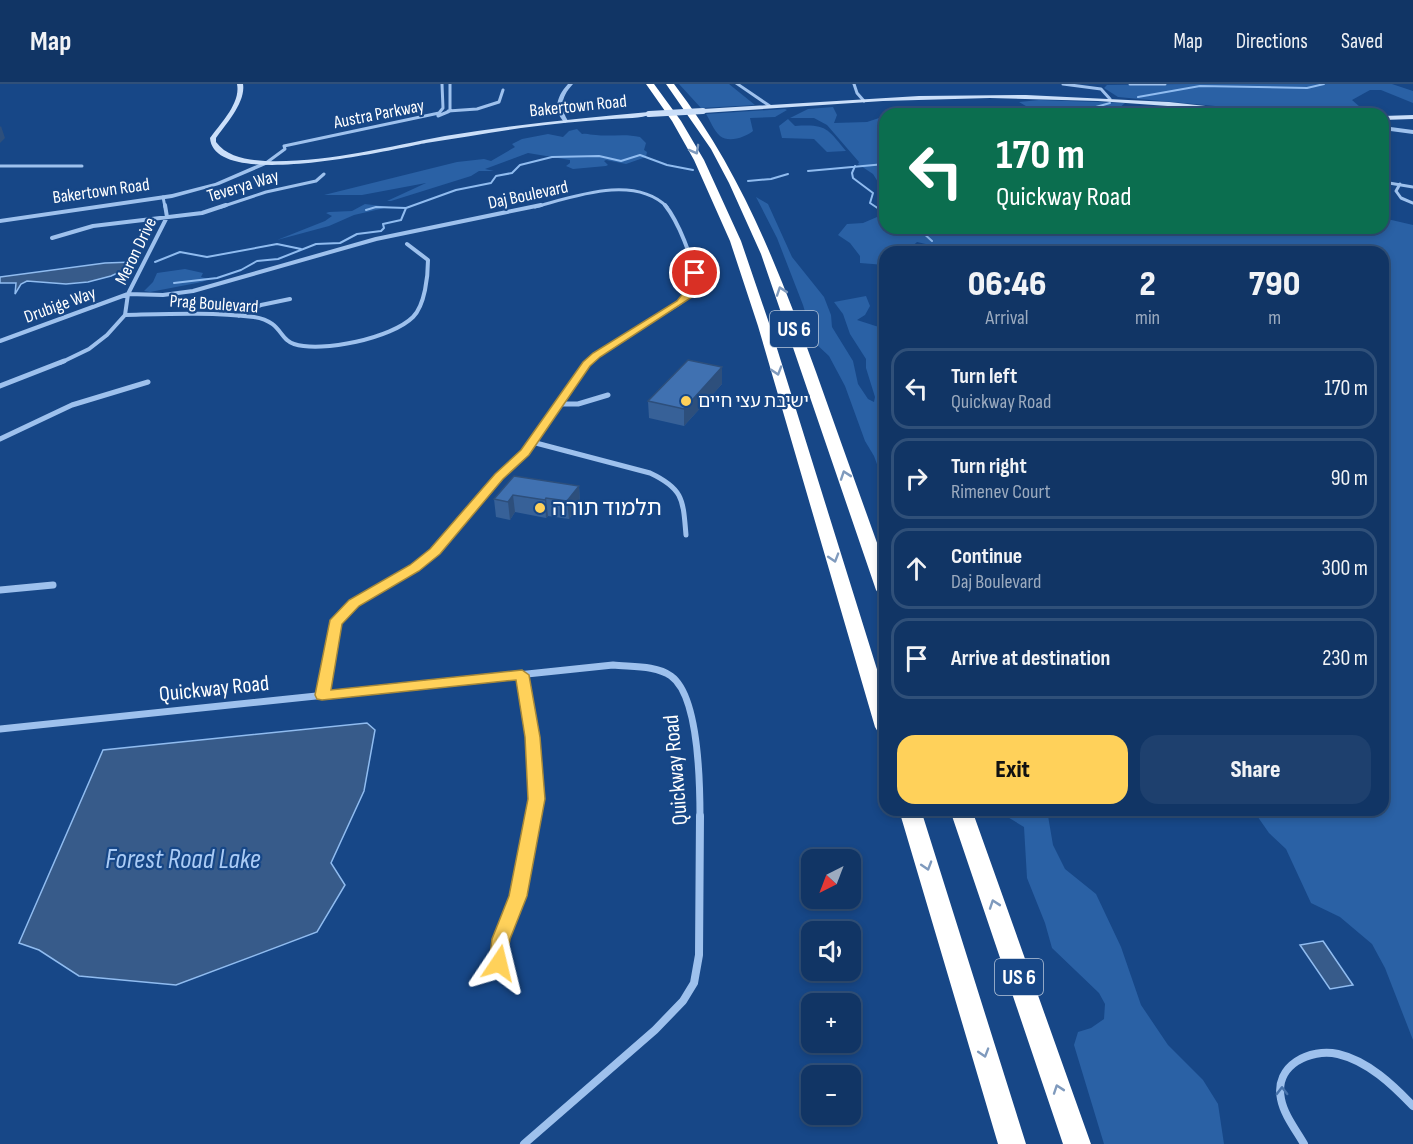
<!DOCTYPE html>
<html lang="en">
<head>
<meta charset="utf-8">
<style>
  :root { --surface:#113565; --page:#1e406e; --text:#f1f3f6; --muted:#9cabbf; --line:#305079; --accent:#ffd15a }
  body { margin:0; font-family:"Sofia Sans Condensed","Noto Sans Hebrew",sans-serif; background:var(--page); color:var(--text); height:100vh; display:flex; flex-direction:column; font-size:22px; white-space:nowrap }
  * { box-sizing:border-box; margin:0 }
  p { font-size:20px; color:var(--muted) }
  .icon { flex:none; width:33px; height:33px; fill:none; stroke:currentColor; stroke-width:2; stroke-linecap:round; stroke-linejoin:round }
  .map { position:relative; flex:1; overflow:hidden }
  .side { position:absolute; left:879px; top:162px; width:510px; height:570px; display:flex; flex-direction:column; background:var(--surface); border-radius:18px; box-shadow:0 3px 9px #0003,0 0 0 2px var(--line) }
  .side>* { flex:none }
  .hud { position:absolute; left:879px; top:24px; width:510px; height:126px; border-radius:18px; box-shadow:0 3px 9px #0003,0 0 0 2px var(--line); background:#0b6e4f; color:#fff; overflow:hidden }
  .needle { width:39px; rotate:222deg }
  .tools { position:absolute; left:801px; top:765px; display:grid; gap:12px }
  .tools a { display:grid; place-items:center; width:60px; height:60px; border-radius:12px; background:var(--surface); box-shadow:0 3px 9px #0003,0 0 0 2px var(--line); font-size:30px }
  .pin { position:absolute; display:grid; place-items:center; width:51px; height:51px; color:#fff; margin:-26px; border:3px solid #fff; border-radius:50%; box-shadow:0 2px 6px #0007 }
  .me { position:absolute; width:66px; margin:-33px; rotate:10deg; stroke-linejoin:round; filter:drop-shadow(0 0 4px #0008) }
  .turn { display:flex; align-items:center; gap:21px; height:126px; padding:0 18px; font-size:27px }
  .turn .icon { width:78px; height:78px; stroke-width:2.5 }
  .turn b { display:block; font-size:42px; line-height:51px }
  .eta { display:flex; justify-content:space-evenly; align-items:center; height:102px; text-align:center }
  .eta b { font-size:36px; font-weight:800; line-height:42px }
  .cta { display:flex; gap:12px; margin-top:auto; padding:12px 18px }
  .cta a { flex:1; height:69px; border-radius:18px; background:var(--accent); color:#111; font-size:24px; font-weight:800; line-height:69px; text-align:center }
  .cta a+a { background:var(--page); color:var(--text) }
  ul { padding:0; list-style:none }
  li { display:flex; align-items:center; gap:18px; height:81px; margin:0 12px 9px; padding:0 6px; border:3px solid var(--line); border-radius:18px }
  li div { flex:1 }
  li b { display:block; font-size:22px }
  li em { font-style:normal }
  header { display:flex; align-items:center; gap:36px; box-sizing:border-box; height:84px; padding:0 30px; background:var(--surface); border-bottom:2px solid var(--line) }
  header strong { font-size:28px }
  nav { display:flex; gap:33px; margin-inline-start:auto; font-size:21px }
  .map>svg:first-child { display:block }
  .green { fill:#2a61a5 }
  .water { fill:#375b8a; stroke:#90bcf0; stroke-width:1.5 }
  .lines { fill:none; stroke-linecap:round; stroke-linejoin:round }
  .stream { stroke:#90bcf0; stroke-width:2 }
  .minor-far4 { stroke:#9ec1ed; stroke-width:3 }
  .minor-far3 { stroke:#9ec1ed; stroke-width:4 }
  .minor-far2 { stroke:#9ec1ed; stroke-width:5 }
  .minor-far1 { stroke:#9ec1ed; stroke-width:7 }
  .minor { stroke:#9ec1ed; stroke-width:8 }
  .tertiary { fill:#9ec1ed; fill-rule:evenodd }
  .secondary { fill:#cbdff9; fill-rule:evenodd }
  .motorway { fill:#fff; fill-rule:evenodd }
  .secondary-bridge { stroke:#cbdff9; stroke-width:6 }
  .wall { fill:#376198 }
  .shaded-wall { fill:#2d4f7c }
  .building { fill:#4071b1; stroke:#2d4f7c; stroke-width:1.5 }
  .oneway { stroke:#7f9abd }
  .oneway2 { stroke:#4672ab }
  .route { fill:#ffd15a; stroke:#a6883a; stroke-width:1.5 }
  .poi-dot { fill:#ffd15a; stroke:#174787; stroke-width:2 }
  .labels { text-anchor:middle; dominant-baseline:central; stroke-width:4.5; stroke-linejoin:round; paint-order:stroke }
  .far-street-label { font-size:18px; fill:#fff; stroke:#174787 }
  .far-poi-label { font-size:18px; fill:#fff; stroke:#174787; text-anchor:start }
  .shield { fill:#174787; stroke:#b9c8db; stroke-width:1.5 }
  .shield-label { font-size:21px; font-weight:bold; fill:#fff }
  .poi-label { font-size:22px; fill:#fff; stroke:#174787; text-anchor:start }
  .street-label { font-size:22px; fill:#fff; stroke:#174787 }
  .near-water-label { font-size:28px; font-style:italic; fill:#aacbf5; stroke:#174787 }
</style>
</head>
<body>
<header>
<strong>Map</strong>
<nav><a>Map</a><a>Directions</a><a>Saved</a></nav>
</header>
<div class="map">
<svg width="1413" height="1060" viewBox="0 0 1413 1060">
  <rect width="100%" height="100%" fill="#174787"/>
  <path class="green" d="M679,0H729L755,21L701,24Z
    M1190,0H1392L1413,7V19L1381,6H1370L1352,16L1360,23H1344L1335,30H1303L1118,13L1104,4L1107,1Z
    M1039,16L1125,19L1112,30H1027L1031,25L1019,18Z
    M833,23L837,31L834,39L867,38L885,32V109L873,90L858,80L859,78L827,41L814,34H790L808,25Z
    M785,25L787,26L775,33L750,34L753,47C746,53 729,59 720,52C714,47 710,36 706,30Z
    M788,35L795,42C826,40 827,44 846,67L827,68L814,55L782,54L779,42Z
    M577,45L582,50C588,49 590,51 596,51C610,53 624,49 640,53L646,59L644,66L647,68L646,73L626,80L606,76L604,77L608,81L606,82L573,85L566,82L570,79V76L528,69L485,85L494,87H479L471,92L391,117H387L426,99L362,111H324L457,78L484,75L491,77L515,63L512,60L522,55L548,50L563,53L569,47Z
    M756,113L768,120L792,173L824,213L831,231L832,243L853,277L858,300L868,315L874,318L875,313L866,284V275L850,250L843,230L834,218L866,212L870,222L865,231L857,236L885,245V402L874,372L865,357L845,302L829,272L814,258L803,221L777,154Z
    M365,120L389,123L354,131L329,142L277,156L325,137L332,132L326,129L329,128L352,127Z
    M877,133L885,134V144H1383V134L1413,141V956L1385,884L1372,860L1340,833L1311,819L1286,765L1269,749L1253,726H1383V168H939L930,161L917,158L906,168H885V181L860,179V172L850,159L838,151L847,140L863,139Z
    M185,185L203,189L201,193L209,195L202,198L150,208L144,207L153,198L157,189Z
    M996,726H1047L1053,761L1065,785L1096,810L1121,863L1141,921L1168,961L1203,996L1218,1020L1224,1060H1104L1074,961L1078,948L1091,944L1104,935L1105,920L1099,909L1052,864L1045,839L1027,794L1024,743Z"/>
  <path class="water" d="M133,178V182L111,192L88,198L66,200L27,197L21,200L15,210L16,199H0V193L105,179Z
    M367,639L375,646L364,707L331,779L345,801L317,848L176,901L79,892L39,866L19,859L103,666Z
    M1323,857L1353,901L1330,905L1300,861Z"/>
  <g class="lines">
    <path class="stream" d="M1138,13L1200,2L1307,4L1324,0
      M1071,30L1110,19
      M855,82L852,89L853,94L873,109L870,119L885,129
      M808,87L885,80
      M748,97L771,95L788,90
      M366,126L376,123L406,124
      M913,144L921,147L932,157
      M155,178L180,168L207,173L277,160L301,165
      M174,199L217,194L241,186L257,177L278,175L316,160L340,159L357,150L381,147L384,144L383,140L401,136L406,124L456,106L491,99L496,92L512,89L520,81L552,73L599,72L621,77L640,71L667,81L693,86"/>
    <path class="minor-far4" d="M854,0L857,9L864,17
      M1063,0L1101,5L1110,15
      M1130,0H1165
      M448,27L477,25L499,18L503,6
      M438,32L450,27V0
      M266,79L285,65L284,62L439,29L443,24L442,0
      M0,82H82
      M1383,98L1413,103
      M1400,100L1396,107L1401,114L1413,119
      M163,113L165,123
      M221,123L266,108L316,97L324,90
      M535,123C573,113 634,90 667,123"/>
    <path class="minor-far3" d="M52,154L93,142L202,129L226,121
      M125,231C168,230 211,228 254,233C283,238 278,255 294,260C322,269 392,254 413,233C425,221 428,192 428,176L407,160
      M239,232L261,221L290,215
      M0,257L128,210L163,211L193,207L376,155L541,121
      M60,279L89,265L107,251L125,231L128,210L167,133L165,121
      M588,279L596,271L680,219C686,212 693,205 693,195C695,176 677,136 665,121"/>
    <path class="minor-far2" d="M0,302L64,277
      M557,320H578L608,311
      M0,355L72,321L148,298
      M532,358L650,389C684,405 683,416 686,451
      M422,478L435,468L499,392L525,368L590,277"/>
    <path class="minor-far1" d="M0,506L53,501
      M522,591C529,637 541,687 532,734
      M322,611L335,539L354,519L424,477
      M0,645L613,581C631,583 656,581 671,592C699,612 700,701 700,734"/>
    <path class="minor" d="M499,879L501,855L518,812L533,732
      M524,1060L655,946L683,917L694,899L699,871L700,732
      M1304,1060C1296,1046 1284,1031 1281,1015C1274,981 1310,964 1338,970C1368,977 1393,1001 1413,1022"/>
    <path class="tertiary" d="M568,0H573C562,12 559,22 568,37L565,39C552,26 557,12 568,0Z
      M735,0H740L774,23L770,24Z
      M1252,25L1268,29L1269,30L1250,28Z
      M1383,42L1413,46V50L1383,46Z
      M266,77L269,79L268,80L219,101L172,114L0,139V135L172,110L215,99Z"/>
    <path class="secondary" d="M237,0H243C246,18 226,40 216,54V58C227,73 247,76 265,77C326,79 386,63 445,52C513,41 581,34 649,28L652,30C641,35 624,34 612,35C581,37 551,40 521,44C489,49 457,54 426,59C394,65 214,108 210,54C220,40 241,19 237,0Z
      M1026,11L1169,18L1280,30L1098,17L990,14L883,17L703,29L700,27L703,25L919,12Z
      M1413,31V35L1383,36V32Z"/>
    <path class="motorway" d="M646,0H654L681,37L704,76L741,157L770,242L885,611V650L878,648L875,643L758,242L730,157L694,76L672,37Z
      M666,0H674C742,89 778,184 816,288C839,353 862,417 885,481V511L879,510L876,506L761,170L729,99L711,65Z
      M899,726H921L1026,1060H998Z
      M950,726H972L1091,1060H1063Z"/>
    <path class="secondary-bridge" d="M649,30L703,27"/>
  </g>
  <path class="wall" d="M722,283V300L684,342L649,334L648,317Z
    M514,392L579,402L580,420L569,435L548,432L546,434L515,428L510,436L496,433L494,415Z"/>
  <path class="shaded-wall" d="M1,42L5,54L0,59V43Z
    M722,283V300L684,342V325Z
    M579,402L580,420L569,435L567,417Z
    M513,411L515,428L510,436L508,418Z
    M546,414L548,432L546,434L545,416Z"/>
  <path class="building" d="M688,276L722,283L684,325L648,317Z
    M514,392L579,402L567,417L546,414L545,416L513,411L508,418L494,415Z"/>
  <defs><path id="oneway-chevron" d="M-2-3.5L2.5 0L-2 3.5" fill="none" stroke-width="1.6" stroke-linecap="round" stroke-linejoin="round" transform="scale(1.5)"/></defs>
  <g class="oneway">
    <use href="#oneway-chevron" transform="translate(695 66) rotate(61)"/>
    <use href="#oneway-chevron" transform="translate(781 207) rotate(-109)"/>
    <use href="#oneway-chevron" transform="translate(777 287) rotate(73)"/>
    <use href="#oneway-chevron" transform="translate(845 391) rotate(-109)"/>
    <use href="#oneway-chevron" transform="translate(834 474) rotate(73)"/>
    <use href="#oneway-chevron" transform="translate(927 782) rotate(73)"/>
    <use href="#oneway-chevron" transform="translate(994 820) rotate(-109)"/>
    <use href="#oneway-chevron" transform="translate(984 969) rotate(73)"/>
    <use href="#oneway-chevron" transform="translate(1058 1005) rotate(-109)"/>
  </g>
  <use class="oneway2" href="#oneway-chevron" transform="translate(1282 1007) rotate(-90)"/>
  <path class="route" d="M692,187L699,189L698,202L692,213L600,273L590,282L529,371L503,395L440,470L419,487L359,522L342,540L331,606L522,586L529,591L540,653L545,715L527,812L510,855L505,884L499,886L492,884L489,879L492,855L509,812L528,715L525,653L516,596L322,616L317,615L315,611L330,536L349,516L410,481L430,465L495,390L521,366L583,278L593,269L677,217L689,202Z"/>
  <g class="poi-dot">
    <circle cx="686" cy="317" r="6"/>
    <circle cx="540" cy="424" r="6"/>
  </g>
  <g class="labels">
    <g class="far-street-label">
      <text transform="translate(578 22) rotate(-6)">Bakertown Road</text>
      <text transform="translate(379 30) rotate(-11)">Austra Parkway</text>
      <text transform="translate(243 102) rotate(-17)">Teverya Way</text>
      <text transform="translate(101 107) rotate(-8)">Bakertown Road</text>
      <text transform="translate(528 111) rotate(-12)">Daj Boulevard</text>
      <text transform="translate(136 167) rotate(-64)">Meron Drive</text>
      <text transform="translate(214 220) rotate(4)">Prag Boulevard</text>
      <text transform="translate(60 221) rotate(-20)">Drubige Way</text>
    </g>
    <g class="far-poi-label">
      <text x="698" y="317">ישיבת עצי חיים</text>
    </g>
    <g class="shield">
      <rect x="770" y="227" width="48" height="36" rx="4.5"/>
      <rect x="995" y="875" width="48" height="36" rx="4.5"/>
    </g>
    <g class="shield-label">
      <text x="794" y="245">US 6</text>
      <text x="1019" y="893">US 6</text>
    </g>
    <g class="poi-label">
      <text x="552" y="424">תלמוד תורה</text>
    </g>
    <g class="street-label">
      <text transform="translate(214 605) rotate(-6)">Quickway Road</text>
      <text transform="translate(676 686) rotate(-95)">Quickway Road</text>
    </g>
    <g class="near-water-label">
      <text x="183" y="775">Forest Road Lake</text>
    </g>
  </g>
</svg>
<div class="tools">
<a><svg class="needle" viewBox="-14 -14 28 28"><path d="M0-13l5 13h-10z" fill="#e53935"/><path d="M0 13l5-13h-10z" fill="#9cabbf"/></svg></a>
<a><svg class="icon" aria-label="sound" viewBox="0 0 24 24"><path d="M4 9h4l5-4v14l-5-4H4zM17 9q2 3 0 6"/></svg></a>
<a>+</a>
<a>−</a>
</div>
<div class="pin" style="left:695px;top:189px;background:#d93025"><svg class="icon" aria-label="arrive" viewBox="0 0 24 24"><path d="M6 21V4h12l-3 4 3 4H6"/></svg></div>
<svg class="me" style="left:499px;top:879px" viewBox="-20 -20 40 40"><path d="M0-17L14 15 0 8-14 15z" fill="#ffd15a" stroke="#fff" stroke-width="4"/></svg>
<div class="hud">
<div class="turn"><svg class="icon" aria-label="left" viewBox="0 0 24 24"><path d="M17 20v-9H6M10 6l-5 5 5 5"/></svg><div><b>170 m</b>Quickway Road</div></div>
</div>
<section class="side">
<div class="eta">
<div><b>06:46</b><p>Arrival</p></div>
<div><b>2</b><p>min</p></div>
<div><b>790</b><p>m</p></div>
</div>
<ul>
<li><svg class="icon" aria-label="left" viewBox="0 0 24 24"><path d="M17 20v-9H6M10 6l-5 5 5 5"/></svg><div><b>Turn left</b><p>Quickway Road</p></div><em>170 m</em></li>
<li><svg class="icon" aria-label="right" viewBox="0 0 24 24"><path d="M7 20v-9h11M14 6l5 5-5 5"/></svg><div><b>Turn right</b><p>Rimenev Court</p></div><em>90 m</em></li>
<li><svg class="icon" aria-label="ahead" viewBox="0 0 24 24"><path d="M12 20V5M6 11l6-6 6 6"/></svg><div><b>Continue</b><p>Daj Boulevard</p></div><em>300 m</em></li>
<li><svg class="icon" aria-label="arrive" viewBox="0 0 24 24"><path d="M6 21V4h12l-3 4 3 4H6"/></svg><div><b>Arrive at destination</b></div><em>230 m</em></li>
</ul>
<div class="cta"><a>Exit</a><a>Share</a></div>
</section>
</div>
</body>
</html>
